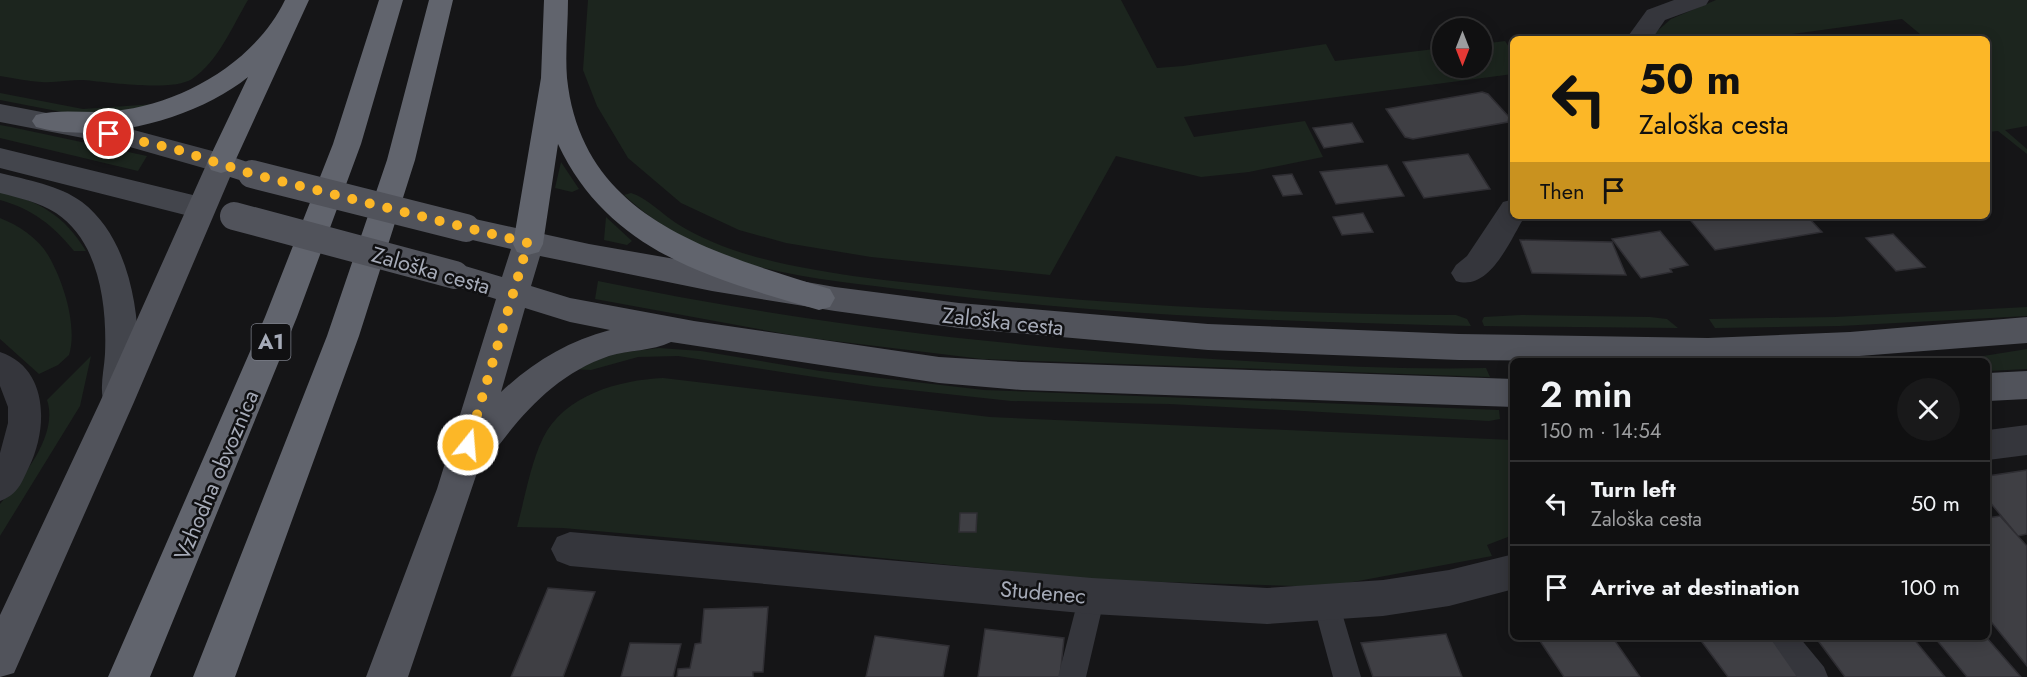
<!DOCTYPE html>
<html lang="en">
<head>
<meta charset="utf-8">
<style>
  :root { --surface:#101011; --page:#19191a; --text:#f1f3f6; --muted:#9c9d9f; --line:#303031 }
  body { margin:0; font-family:Jost,sans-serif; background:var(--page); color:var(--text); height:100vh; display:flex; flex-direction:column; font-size:22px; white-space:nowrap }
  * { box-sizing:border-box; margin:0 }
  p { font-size:20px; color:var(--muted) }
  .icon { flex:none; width:33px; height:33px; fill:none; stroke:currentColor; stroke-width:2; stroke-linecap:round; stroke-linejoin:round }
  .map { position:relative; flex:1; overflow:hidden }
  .details { position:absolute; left:1510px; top:358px; width:480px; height:282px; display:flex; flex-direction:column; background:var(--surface); border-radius:9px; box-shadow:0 3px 15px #0003,0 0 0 2px var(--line) }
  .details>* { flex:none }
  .banner { position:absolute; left:1510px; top:36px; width:480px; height:183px; border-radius:9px; box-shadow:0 3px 15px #0003,0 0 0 2px var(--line); background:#fcb727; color:#111; overflow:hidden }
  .needle { width:39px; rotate:180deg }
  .tools { position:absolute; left:1432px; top:18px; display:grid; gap:12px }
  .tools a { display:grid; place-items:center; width:60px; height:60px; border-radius:50%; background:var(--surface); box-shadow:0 3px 15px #0003,0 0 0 2px var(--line); font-size:30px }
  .pin { position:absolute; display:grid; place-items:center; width:51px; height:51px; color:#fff; margin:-26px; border:3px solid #fff; border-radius:50%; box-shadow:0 2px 6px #0007 }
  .me { position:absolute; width:66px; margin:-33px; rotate:17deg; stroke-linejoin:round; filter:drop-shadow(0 0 4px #0008) }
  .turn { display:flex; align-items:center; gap:21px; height:126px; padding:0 30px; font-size:27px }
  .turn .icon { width:78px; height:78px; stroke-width:2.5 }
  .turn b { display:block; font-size:42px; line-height:51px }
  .then { display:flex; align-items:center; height:57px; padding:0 30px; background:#0003; gap:12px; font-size:22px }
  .round { display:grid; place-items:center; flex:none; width:63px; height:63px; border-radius:32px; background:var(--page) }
  .overview { display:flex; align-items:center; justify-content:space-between; height:102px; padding:0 30px }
  h1 { font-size:36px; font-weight:600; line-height:45px }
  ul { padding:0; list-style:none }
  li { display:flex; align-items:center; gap:18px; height:84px; padding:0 30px; border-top:2px solid var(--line) }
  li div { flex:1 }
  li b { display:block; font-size:22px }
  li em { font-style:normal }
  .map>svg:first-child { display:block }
  .green { fill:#1c251e }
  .building { fill:#3f3f44; stroke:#2f2e33; stroke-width:1.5 }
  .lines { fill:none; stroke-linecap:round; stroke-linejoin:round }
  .lane { fill:#35363c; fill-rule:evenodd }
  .street { fill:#35363c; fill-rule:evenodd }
  .secondary { fill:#43454c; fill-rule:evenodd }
  .primary { fill:#51535b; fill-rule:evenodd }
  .highway { fill:#61646d; fill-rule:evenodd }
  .primary-bridge { stroke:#51535b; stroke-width:28 }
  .route { stroke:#fcb727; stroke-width:10; stroke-dasharray:0 18 }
  .labels { text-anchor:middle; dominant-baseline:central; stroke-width:5; stroke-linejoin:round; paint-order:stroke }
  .shield { fill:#101012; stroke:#797c86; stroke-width:1.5 }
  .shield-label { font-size:21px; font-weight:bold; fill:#a6abb8 }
  .street-label { font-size:22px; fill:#a6abb8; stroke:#101012 }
</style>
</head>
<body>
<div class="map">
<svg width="2027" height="677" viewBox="0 0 2027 677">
  <rect width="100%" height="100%" fill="#151517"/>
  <path class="green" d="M0,0H248C233,25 218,62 192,79C172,92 107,82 83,80C69,80 55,83 41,82C27,81 14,78 0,76Z
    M588,0H1121L1157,68L1183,66L1326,44L1335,61L1443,48V68H1482V44L1505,41L1509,47L1513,46V74L1184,117L1194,137L1305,121L1323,157L1249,172L1201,177L1116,156L1050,275L871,257L786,243L739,230L681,203L628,158L597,106L583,70Z
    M1716,0H2027V126L2005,130L2027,149V154L1998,131L1988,132V39H1926L1902,19L1756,39H1648L1671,19Z
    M0,93L83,109L155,104L116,114L62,112L0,100Z
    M0,125L11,127L147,156L138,171L0,138Z
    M561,162L579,189L572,192L555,188Z
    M0,191C40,202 64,215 86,251H74C53,225 32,209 0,200Z
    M631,193C647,198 662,214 676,223C701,239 728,249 756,257C827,276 903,282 976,290C1135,307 1296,314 1456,315L1467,319L1471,326C1285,322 1099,315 915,291C847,282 775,277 711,251C680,238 649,218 624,195Z
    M606,217L632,241L627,245L604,240Z
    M0,218C18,225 38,238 48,255C63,280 78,326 69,355L58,365L39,374L0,339Z
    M598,281C795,322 995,346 1196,358C1293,364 1390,370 1486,368L1490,377L982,359L802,337L595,299Z
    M2027,307V316L1840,326L1715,328L1709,319L1835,317Z
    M1521,315L1650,317L1667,319L1678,328L1484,326L1482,321L1484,317Z
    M659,348L701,351L820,371L984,390L1499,410L1500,419L1489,421L1169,404L1011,401L873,386L678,356L638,357L591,370L572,369L618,353Z
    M2027,349V369L1988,371V362L1952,361Z
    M91,356L80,406L0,536V504C22,479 59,435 47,400Z
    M663,378L990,417L1513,440V535L1487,545L1492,556L1326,587L1095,580L765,546L563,528L517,527C525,498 530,465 543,438C564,395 619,380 663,378Z"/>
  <path class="building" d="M1482,92L1488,94L1509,117L1508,122L1413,139L1405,137L1386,109Z
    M1352,123L1363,142L1324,148L1313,128Z
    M1468,154L1490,189L1424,198L1403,162Z
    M1387,165L1404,196L1336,204L1320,172Z
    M1292,174L1302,194L1283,196L1273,176Z
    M1363,213L1373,232L1342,235L1333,217Z
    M1687,216H1807L1822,232L1715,250Z
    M1660,231L1688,265L1670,269L1672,272L1641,278L1612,239Z
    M1893,234L1925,267L1896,271L1866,238Z
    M1520,240L1612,242L1626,275L1532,273Z
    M2027,470V534L2018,536L1988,500V476Z
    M960,513H977L976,532H959Z
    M2000,516L2027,546V666L1988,618V518Z
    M548,588L595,592L563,677H511Z
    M768,607L763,672H753V677H677L678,669L690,668L695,644L701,643L704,609Z
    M985,629L1064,638L1060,677H978Z
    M1446,634L1462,677H1373L1361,643Z
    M875,636L949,646L943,677H866Z
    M1538,638H1613L1640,677H1564Z
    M1699,638H1773L1803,677H1728Z
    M1816,638H1913L1945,677H1845Z
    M1935,638H1987L2021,677H1967Z
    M630,643L681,644L673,677H621Z"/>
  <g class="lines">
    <path class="lane" d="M1092,584L1101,587L1105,596L1086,677H1058L1079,596L1083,587Z
      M1326,591L1335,594L1339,603L1361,677H1333L1313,603L1317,594Z
      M1770,638H1800L1824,667L1828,677H1797Z"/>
    <path class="street" d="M1674,0H1709L1706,5L1665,20L1652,39H1626L1647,10Z
      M1514,199V216H1525C1510,240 1490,292 1456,281L1451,273L1456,265L1467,256L1503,202Z
      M0,352C49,368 48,429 29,467C21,484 18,494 0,501V453L8,423V407L0,386Z
      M2027,425V455L1988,460V430Z
      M570,532L1092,578L1267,588L1383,580L1449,570L1514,554V589L1449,606L1383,616L1267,624L1092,614L570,566L557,561L551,549L557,537Z"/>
    <path class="secondary" d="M0,104L130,129L231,156L235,163L231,170L221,173L130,147L0,122Z
      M0,148L201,197L212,201L216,208L212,215L201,219L0,168Z
      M0,173C27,180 59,185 82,202C128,237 140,309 138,363C137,378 137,394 130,408L118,412L106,408C98,392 104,372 105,354C107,307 100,242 56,213C39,202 19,198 0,193Z"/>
    <path class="primary" d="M221,153L262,167L267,174L262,181L252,184L230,177L134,402L14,673L0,677V615L100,402L207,163L211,156Z
      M466,217L589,244L835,287L959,303L1208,324L1459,334L1708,338L1850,332L2027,317V343L1782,362L1459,360L1208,350L959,328L835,311L712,291L540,256L531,286L570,298L694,321L939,357L1022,362L1514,379V407L1022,390L939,383L671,342C652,351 629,350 609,356C556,374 520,415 489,459L481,461L408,677H366L437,489L496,299L444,283L439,275L444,267L455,263L502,277L511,249L455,236L451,228L455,220ZM525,308L570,322L610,330C568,341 533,362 501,392Z
      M2027,371V399L1988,401V373Z"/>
    <path class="highway" d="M285,0H309L231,170L221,173L211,170L207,163L248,77C198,118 100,145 36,127L32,121L36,115C60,108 89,114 114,111C182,104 255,62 285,0Z
      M379,0H403L361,144L297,317L150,677H108L265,317L333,144Z
      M429,0H453L415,160L359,336L235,677H193L327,336L387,160Z
      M544,0H568C568,25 565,53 567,78C582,221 715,253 830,289L835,298L830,307L819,310C713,279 609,253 558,144L543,244L539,252L528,255L517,252L513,244L541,78Z"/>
    <path class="primary-bridge" d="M252,174L466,228
      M234,216L455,275"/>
  </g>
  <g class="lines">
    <path class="route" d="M109,134L175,149L252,174L528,243L468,445"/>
  </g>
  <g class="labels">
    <rect class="shield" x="251.5" y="324" width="39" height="36" rx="4.5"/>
    <g class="shield-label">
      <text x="271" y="342">A1</text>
    </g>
    <g class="street-label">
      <text transform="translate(431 270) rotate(16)">Zaloška cesta</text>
      <text transform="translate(1003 321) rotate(6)">Zaloška cesta</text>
      <text transform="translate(216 475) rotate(-67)">Vzhodna obvoznica</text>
      <text transform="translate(1043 592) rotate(5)">Studenec</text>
    </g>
  </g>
</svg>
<div class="tools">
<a><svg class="needle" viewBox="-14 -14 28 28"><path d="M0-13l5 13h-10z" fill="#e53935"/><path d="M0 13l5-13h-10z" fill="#9c9d9f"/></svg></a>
</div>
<div class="pin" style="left:109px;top:134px;background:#d93025"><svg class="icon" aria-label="arrive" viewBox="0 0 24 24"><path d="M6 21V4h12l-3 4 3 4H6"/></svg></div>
<svg class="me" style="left:468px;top:445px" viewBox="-20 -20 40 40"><circle r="17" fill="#fcb727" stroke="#fff" stroke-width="3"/><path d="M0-11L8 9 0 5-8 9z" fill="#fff"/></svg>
<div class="banner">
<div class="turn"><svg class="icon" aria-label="left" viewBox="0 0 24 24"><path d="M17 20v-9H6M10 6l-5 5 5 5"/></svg><div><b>50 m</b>Zaloška cesta</div></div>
<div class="then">Then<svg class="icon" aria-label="arrive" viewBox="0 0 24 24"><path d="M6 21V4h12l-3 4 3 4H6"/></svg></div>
</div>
<section class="details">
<div class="overview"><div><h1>2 min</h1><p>150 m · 14:54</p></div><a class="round"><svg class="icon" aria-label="close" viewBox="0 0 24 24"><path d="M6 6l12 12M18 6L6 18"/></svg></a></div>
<ul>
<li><svg class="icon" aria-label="left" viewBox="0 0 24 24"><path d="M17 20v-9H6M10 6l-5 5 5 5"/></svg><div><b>Turn left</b><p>Zaloška cesta</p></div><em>50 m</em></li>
<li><svg class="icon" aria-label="arrive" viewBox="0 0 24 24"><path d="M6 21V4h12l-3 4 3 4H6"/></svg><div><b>Arrive at destination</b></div><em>100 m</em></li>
</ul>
</section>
</div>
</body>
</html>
